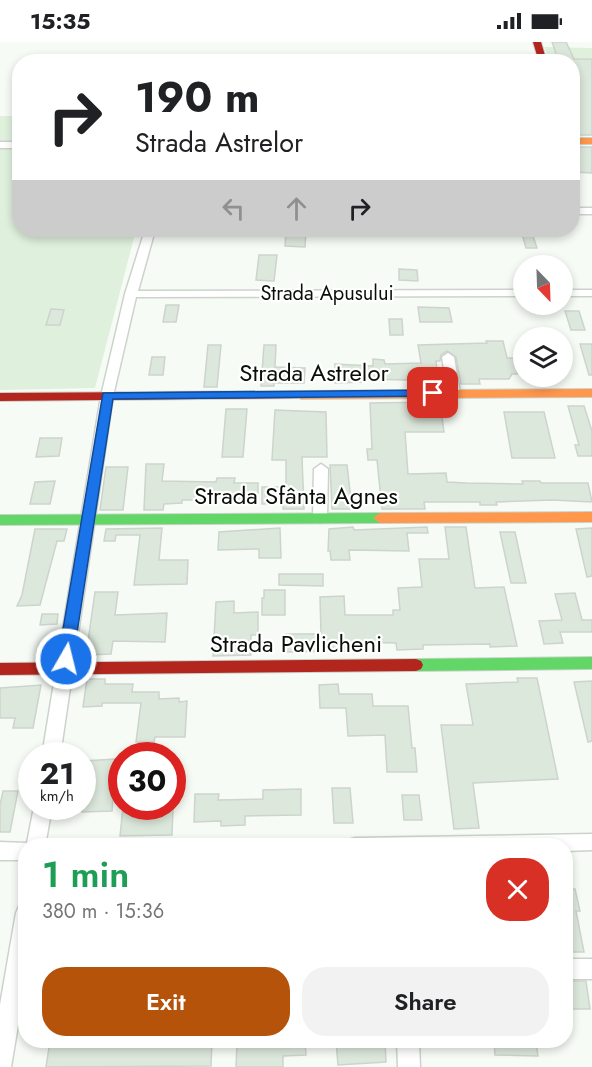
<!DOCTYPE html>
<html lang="en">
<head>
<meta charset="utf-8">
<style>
  :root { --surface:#fff; --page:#f2f2f2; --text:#202124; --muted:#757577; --accent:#b45309 }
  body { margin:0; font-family:Jost,sans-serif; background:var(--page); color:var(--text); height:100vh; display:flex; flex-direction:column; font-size:22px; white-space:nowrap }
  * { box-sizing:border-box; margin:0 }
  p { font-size:20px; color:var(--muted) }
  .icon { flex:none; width:33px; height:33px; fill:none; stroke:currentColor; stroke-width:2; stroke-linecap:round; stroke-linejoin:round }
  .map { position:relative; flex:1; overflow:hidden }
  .panel { position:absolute; left:18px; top:796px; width:555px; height:210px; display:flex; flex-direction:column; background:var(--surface); border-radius:24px; box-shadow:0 3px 9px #0003 }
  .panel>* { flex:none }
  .hud { position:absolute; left:12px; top:12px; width:568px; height:183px; border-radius:24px; box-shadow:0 3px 9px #0003; background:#fff; color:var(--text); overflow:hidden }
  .needle { width:39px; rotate:157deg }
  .fabs { position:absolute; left:513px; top:213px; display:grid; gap:12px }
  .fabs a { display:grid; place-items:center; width:60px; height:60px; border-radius:50%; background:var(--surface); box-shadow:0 3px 9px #0003; font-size:30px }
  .speed { position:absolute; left:18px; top:700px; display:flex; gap:12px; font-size:30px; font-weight:700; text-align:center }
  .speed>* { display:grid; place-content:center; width:78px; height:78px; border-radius:50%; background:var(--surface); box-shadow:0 3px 9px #0003; line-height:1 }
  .speed small { font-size:15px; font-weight:400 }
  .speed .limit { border:9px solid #d22; background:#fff; color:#111 }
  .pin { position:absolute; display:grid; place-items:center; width:51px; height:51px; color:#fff; margin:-26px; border-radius:12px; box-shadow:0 3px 9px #0006 }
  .me { position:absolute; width:66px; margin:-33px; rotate:8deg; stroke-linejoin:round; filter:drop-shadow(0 0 4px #0008) }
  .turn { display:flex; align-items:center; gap:21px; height:126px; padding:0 24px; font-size:27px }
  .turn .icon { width:78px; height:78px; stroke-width:2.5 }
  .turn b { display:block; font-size:42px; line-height:51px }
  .lanes { display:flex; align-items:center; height:57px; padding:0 24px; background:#0003; justify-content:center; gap:30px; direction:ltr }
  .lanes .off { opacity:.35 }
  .round { display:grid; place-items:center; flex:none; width:63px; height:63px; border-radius:24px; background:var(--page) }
  .summary { display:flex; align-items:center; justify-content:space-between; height:102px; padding:0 24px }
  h1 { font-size:36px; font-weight:600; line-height:45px; color:#1e9e55 }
  .action { display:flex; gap:12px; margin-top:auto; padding:12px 24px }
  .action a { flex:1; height:69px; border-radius:24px; background:var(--accent); color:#fff; font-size:24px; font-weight:600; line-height:69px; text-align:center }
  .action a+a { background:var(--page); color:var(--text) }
  .status { display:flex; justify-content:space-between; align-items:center; height:42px; padding:0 30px; background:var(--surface); direction:ltr }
  .status svg { height:16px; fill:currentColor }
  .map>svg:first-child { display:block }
  .green { fill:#dff0dd }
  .building { fill:#dde8dc; stroke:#cdd3cd; stroke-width:1.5 }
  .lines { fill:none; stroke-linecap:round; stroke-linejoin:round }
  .street-casing { stroke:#cdd3cc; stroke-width:3 }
  .fast-casing { stroke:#cdd3cc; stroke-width:2 }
  .slow-casing { stroke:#cdd3cc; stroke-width:2 }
  .jam-casing { stroke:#cdd3cc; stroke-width:2 }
  .street { fill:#fefffe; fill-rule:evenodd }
  .fast { fill:#63d668; fill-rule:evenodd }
  .slow { fill:#ff974d; fill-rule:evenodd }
  .jam { fill:#b3261e; fill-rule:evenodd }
  .route { fill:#1a73e8; stroke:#114b97; stroke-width:1.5 }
  .labels { text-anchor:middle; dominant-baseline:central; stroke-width:4.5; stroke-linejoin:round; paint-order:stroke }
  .far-street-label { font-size:20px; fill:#080f08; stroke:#fff }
  .street-label { font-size:24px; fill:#080f08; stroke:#fff }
</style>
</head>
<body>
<div class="status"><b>15:35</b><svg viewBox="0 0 49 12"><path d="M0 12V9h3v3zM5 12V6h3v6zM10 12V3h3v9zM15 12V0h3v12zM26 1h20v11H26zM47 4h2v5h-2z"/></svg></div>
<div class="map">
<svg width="592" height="1025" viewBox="0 0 592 1025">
  <rect width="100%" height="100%" fill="#f6fcf5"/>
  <path class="green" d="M544,5L592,6V16H549Z
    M0,74H19L20,188H136L95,346L0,348Z"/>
  <path class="building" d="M552,0H566L574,17H592V93H573V84L579,83L573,70V20H559Z
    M573,105H592V131L573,130Z
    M286,188H306L305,205L285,204Z
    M521,188H531L537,206H526Z
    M259,213H277L274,239L256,238Z
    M399,227L417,228L418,239L399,238Z
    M166,263H179L176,280H163Z
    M418,265L449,266L452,280H420Z
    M51,267L64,268L60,283H46Z
    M565,269H579L585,288H571Z
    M389,277H402L403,293H390Z
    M486,299H503L507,316H524V332H512L509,337H479L480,342H461L456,315L447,309L441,313L440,319H436L439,344H422L421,339L405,338L365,337V340L335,341V322L373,324V317L384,318L385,322L421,321L418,303L487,301Z
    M580,302H592V333H589Z
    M208,303H221L217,345H204Z
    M264,303H276L275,325L305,326L304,341H274V344H261Z
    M152,315H165L163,333H149Z
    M440,360L444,390H405L408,432L446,431L447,440L467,441L523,442L522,439H540L541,441H588L592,460L552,458L496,460L497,463H480V460H424L425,467H382L377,418H368L367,407H372L370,361Z
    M568,364H584L592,389V414H578L575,403H579Z
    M226,367H247L243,415H222Z
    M275,368L326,370L327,415H302L304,467H283V461L262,462V445H286V418H272Z
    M504,370H544L555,416H512Z
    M40,396H62L59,414L36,415Z
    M146,422H164L162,439L216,440L217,436H235L234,441H258V451L246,461H227L209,446L208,458H182V461L164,462L163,468H144Z
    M330,423H347L352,467H332Z
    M106,425H128L123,468H100Z
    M55,439L50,462H30L35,440Z
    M353,485L354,488L427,485L428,491H407L409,509L349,508L350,518H331L330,509H328L329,487Z
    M445,485H466L475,546L504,545L517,604L490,605V602L423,603V607L397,608L396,601L349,600L350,609L286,610V592H321L320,555L344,554L345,573H393V568H400L398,546L422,545L419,517H449Z
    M162,486L159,518H188L187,542L134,543L140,493H116L115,499H104L106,487Z
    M280,486L281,516H259V507L218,508L219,490Z
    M592,486V534L587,535L576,487Z
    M35,487H67L64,499H57L40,563L17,564L22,553Z
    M500,490H515L526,541H511Z
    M279,532H323V544L279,543Z
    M264,548H285V573H262V556H264Z
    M95,550H118L115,573L167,571L165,600L113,599L111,612L86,613Z
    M575,551L582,578H592V590H560L563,601L544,602L539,579L562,578L555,552Z
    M234,559V571L258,570V593H251V613L213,614L216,560Z
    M42,572H58L57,582L40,583Z
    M517,636H537L558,737L473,741L479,786L454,787L441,683H473L466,642L518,640Z
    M87,637H105V642H133L132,650H159V657L179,656V660L187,659L185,695H155L154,700H136L141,661H102V664L83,665Z
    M592,639V699L588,700L574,640Z
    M338,642L339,652H372L373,664H408L412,706H415L417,730H387L385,693L348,694L346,666H320L319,643Z
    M41,643L33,686H13L15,676H0V646Z
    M116,717L112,769L82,770V719Z
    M332,746H350L353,781H334Z
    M301,747V773L245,774V783L221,784V779L194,780L195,752H219L218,758L263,757V748Z
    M3,749H18L10,790H0V763Z
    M402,753H419L422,778H404Z
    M123,765H173L172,793L120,794Z
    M571,842L572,847H575L580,869H576L584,910H566V843Z
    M566,939H586L590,967H566Z
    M50,999H212L211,1024L46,1025Z
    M265,999H305L306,1013L283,1014V1025H236L237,1001Z
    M336,999H385L386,1020L338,1023Z
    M494,999H536L538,1014L495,1013Z"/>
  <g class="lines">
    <g class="street-casing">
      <path id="street" d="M0,100H20V106H0Z
        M573,166H592V172H573Z
        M145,188H155L138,249L524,248V254L136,255L113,354L60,714H42L101,354L125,252Z
        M562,248H592V254H562Z
        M448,311L454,315L460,351L454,355L448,351L442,315Z
        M321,422L328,427L327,476L320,481L313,476L314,427Z
        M34,765H52L45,804H26V818H0V800L27,801Z
        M592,792V808L566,809V804H346L348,798L355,796Z
        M26,862V935L11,1025H0V963L16,871L19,864Z
        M566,917H592V937H566Z
        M397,999H419L420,1025H398Z"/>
    </g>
    <g class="fast-casing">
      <path id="fast" d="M380,471L387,476L380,481L0,483V473Z
        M592,615V627L416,629L411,627L409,623L411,619L416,617Z"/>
    </g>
    <g class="slow-casing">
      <path id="slow" d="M573,96H592V102H573Z
        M592,347V355L301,357L295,353L301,349Z
        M592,470V480L380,481L373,476L380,471Z"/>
    </g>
    <g class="jam-casing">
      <path id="jam" d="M533,0H541L547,20H539Z
        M301,349L305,350L307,353L305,356L0,359V351Z
        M416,617L421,619L423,623L421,627L416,629L0,633V621Z"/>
    </g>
    <use href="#street" class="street"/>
    <use href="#fast" class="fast"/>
    <use href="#slow" class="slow"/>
    <use href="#jam" class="jam"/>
  </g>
  <path class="route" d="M433,348L439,351L437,354L113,357L73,617L71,621H60L58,617L103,351Z"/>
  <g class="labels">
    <g class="far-street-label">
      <text x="327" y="251">Strada Apusului</text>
    </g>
    <g class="street-label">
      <text x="314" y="330">Strada Astrelor</text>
      <text x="296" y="453">Strada Sfânta Agnes</text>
      <text x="296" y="601">Strada Pavlicheni</text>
    </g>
  </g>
</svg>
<div class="fabs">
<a><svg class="needle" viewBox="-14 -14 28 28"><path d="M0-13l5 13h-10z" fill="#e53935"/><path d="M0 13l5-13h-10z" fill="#757577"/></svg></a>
<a><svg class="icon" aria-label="layers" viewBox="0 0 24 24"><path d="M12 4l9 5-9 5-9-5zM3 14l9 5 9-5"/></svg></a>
</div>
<div class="speed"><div>21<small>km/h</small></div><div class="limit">30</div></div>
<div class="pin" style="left:433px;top:351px;background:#d93025"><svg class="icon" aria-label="arrive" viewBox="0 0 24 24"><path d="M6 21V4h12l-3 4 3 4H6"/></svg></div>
<svg class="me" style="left:66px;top:617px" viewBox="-20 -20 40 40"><circle r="17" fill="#1a73e8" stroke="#fff" stroke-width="3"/><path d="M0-11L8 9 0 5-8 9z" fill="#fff"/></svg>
<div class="hud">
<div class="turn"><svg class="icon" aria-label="right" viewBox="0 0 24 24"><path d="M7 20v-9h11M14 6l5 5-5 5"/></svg><div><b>190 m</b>Strada Astrelor</div></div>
<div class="lanes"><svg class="icon off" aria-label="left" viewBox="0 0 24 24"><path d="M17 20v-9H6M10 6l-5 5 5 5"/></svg><svg class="icon off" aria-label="ahead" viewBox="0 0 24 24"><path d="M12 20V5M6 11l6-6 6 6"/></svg><svg class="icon" aria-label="right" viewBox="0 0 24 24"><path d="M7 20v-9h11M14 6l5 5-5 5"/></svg></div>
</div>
<section class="panel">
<div class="summary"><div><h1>1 min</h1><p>380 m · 15:36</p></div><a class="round" style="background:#d93025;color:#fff"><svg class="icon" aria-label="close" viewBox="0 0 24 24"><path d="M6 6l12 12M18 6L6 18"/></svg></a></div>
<div class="action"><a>Exit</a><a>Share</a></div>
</section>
</div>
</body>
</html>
